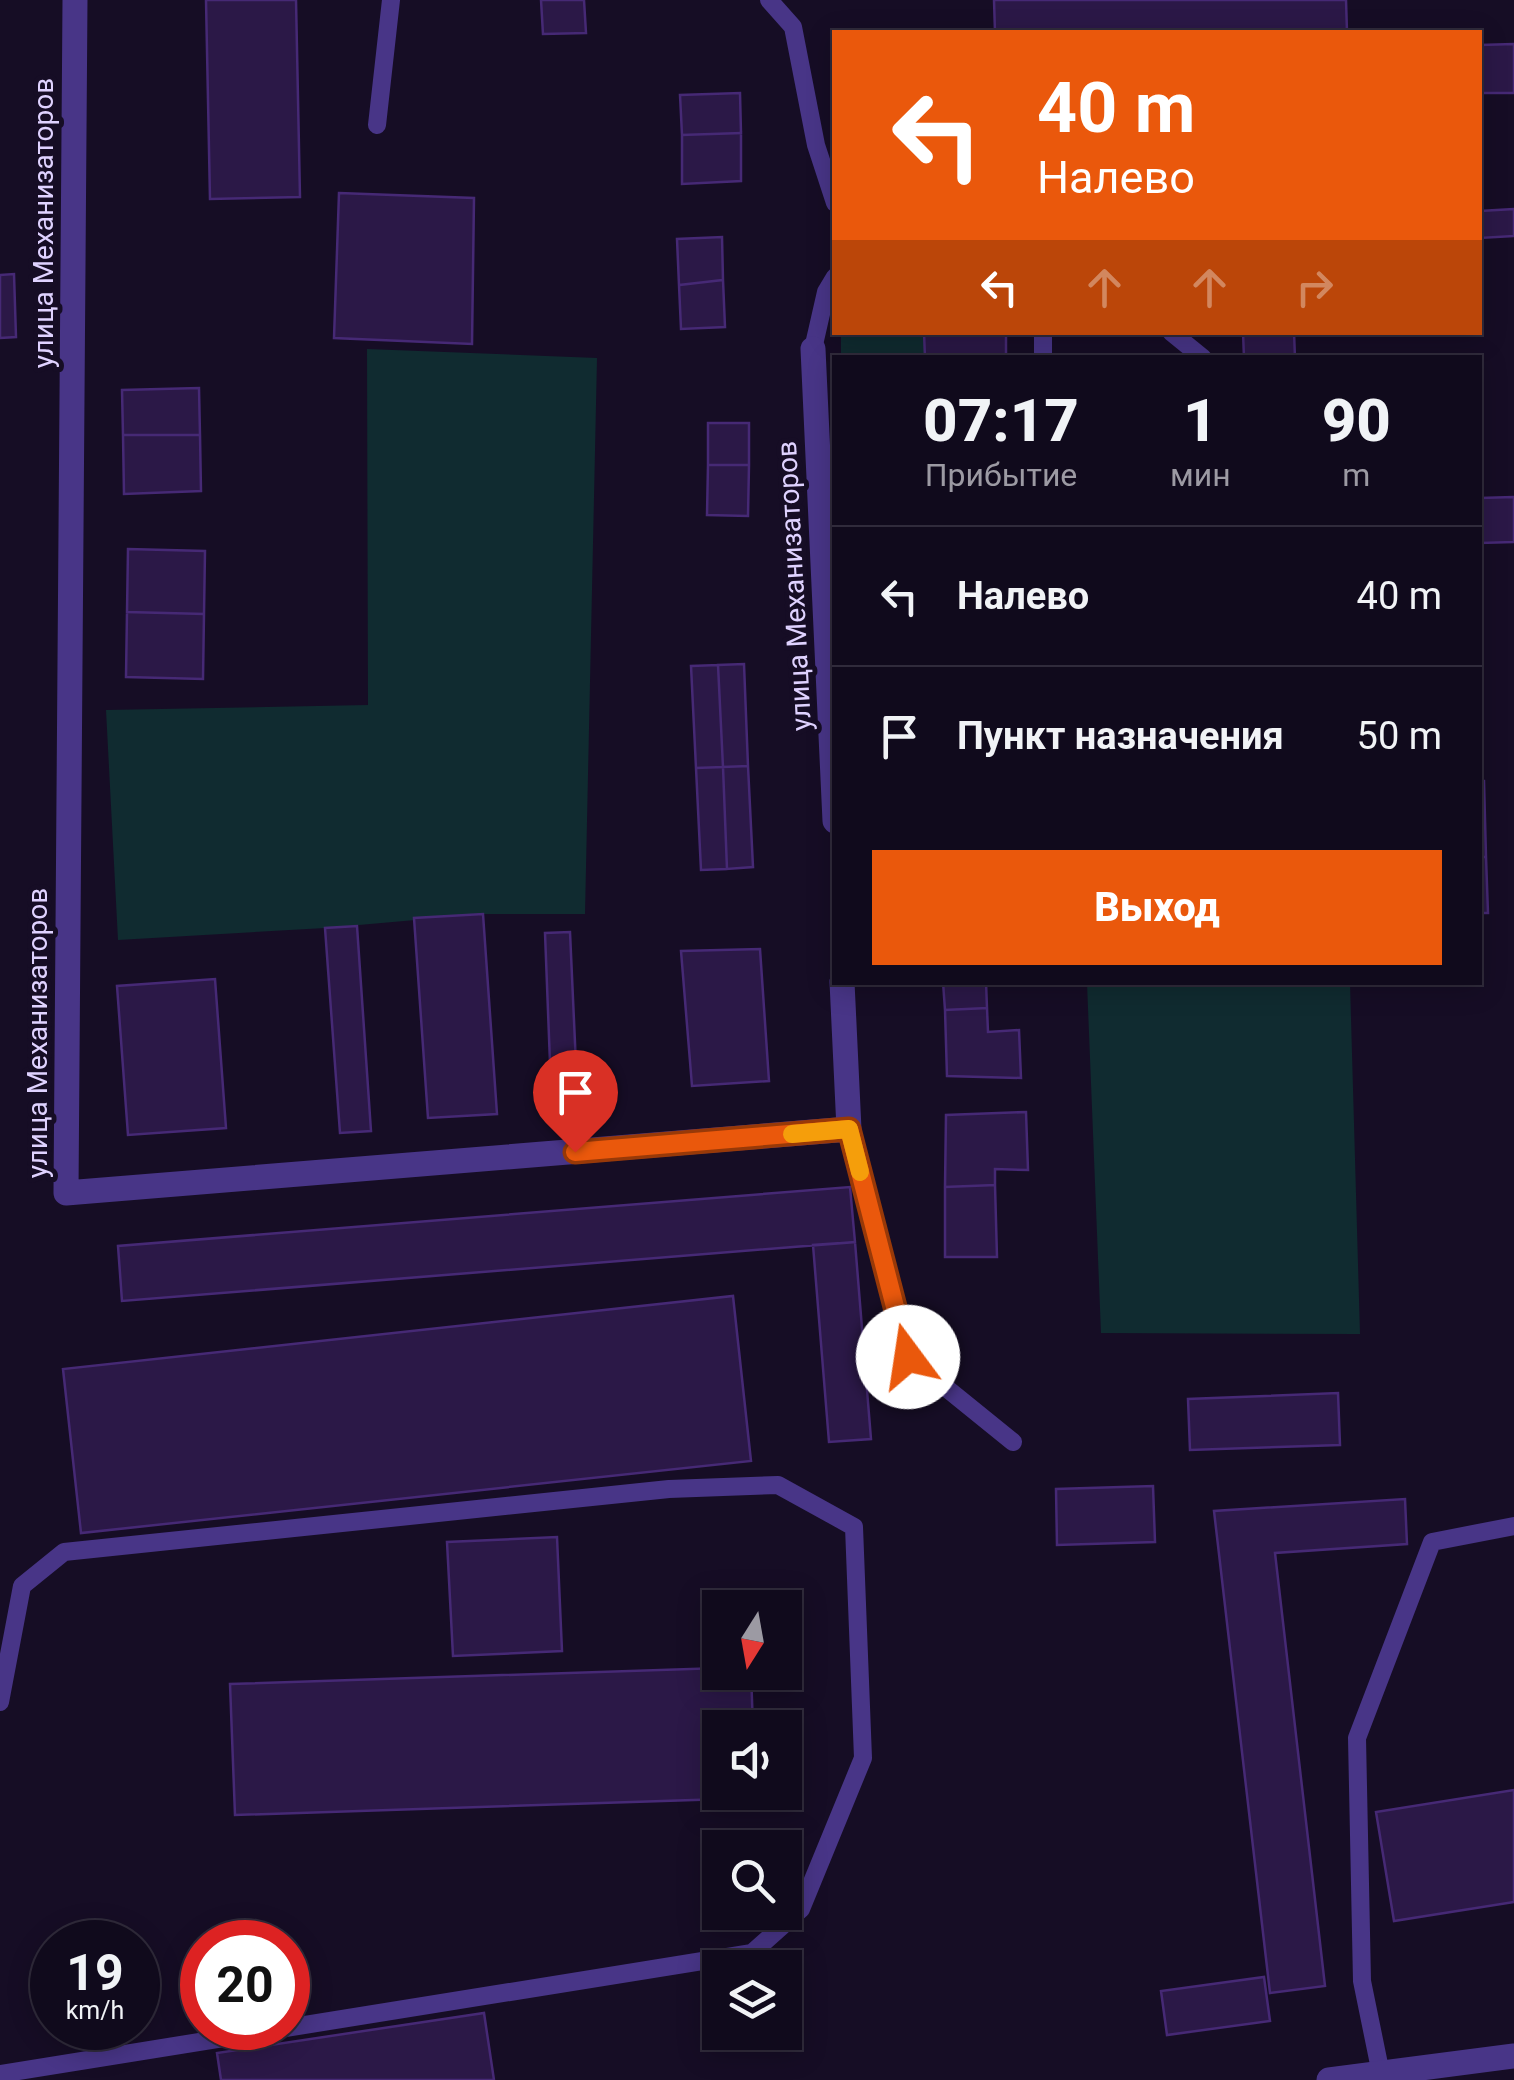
<!DOCTYPE html>
<html lang="ru">
<head>
<meta charset="utf-8">
<style>
  :root { --surface:#100a1c; --page:#191325; --text:#f1f3f6; --muted:#9c9aa3; --line:#302b3b; --accent:#ea580c }
  body { margin:0; font-family:Roboto,sans-serif; background:var(--page); color:var(--text); height:100vh; display:flex; flex-direction:column; font-size:38px; white-space:nowrap }
  * { box-sizing:border-box; margin:0 }
  p { font-size:32px; color:var(--muted) }
  .icon { flex:none; width:55px; height:55px; fill:none; stroke:currentColor; stroke-width:2; stroke-linecap:round; stroke-linejoin:round }
  .map { position:relative; flex:1; overflow:hidden }
  .sheet { position:absolute; left:832px; top:355px; width:650px; height:630px; display:flex; flex-direction:column; background:var(--surface); border-radius:0px; box-shadow:0 5px 25px #0003,0 0 0 2px var(--line) }
  .sheet>* { flex:none }
  .banner { position:absolute; left:832px; top:30px; width:650px; height:305px; border-radius:0px; box-shadow:0 5px 25px #0003,0 0 0 2px var(--line); background:#ea580c; color:#fff; overflow:hidden }
  .needle { width:65px; rotate:191deg }
  .controls { position:absolute; left:702px; top:1590px; display:grid; gap:20px }
  .controls a { display:grid; place-items:center; width:100px; height:100px; border-radius:0px; background:var(--surface); box-shadow:0 5px 25px #0003,0 0 0 2px var(--line); font-size:50px }
  .speed { position:absolute; left:30px; top:1920px; display:flex; gap:20px; font-size:50px; font-weight:700; text-align:center }
  .speed>* { display:grid; place-content:center; width:130px; height:130px; border-radius:50%; background:var(--surface); box-shadow:0 5px 25px #0003,0 0 0 2px var(--line); line-height:1 }
  .speed small { font-size:25px; font-weight:400 }
  .speed .limit { border:15px solid #d22; background:#fff; color:#111 }
  .pin { position:absolute; display:grid; place-items:center; width:85px; height:85px; color:#fff; margin:-102px -42px; border-radius:50% 50% 50% 0; rotate:-45deg; box-shadow:0 0 10px #0007 }
  .pin .icon { rotate:45deg }
  .me { position:absolute; width:110px; margin:-55px; rotate:346deg; stroke-linejoin:round; filter:drop-shadow(0 0 8px #0008) }
  .turn { display:flex; align-items:center; gap:35px; height:210px; padding:0 40px; font-size:45px }
  .turn .icon { width:130px; height:130px; stroke-width:2.5 }
  .turn b { display:block; font-size:70px; line-height:85px }
  .lanes { display:flex; align-items:center; height:95px; padding:0 40px; background:#0003; justify-content:center; gap:50px; direction:ltr }
  .lanes .off { opacity:.35 }
  .eta { display:flex; justify-content:space-evenly; align-items:center; height:170px; text-align:center }
  .eta b { font-size:60px; font-weight:800; line-height:70px }
  .action { display:flex; gap:20px; margin-top:auto; padding:20px 40px }
  .action a { flex:1; height:115px; border-radius:0px; background:var(--accent); color:#fff; font-size:40px; font-weight:800; line-height:115px; text-align:center }
  ul { padding:0; list-style:none }
  li { display:flex; align-items:center; gap:30px; height:140px; padding:0 40px; border-top:2px solid var(--line) }
  li div { flex:1 }
  li b { display:block; font-size:38px }
  li em { font-style:normal }
  .map>svg:first-child { display:block }
  .green { fill:#102b30 }
  .building { fill:#2b1847; stroke:#462975; stroke-width:2.5 }
  .lines { fill:none; stroke-linecap:round; stroke-linejoin:round }
  .lane { stroke:#483587; stroke-width:18 }
  .street { stroke:#483587; stroke-width:25 }
  .route-casing { stroke:#983908; stroke-width:25 }
  .route { stroke:#ea580c; stroke-width:18 }
  .slow { stroke:#f59e0b; stroke-width:18 }
  .labels { text-anchor:middle; dominant-baseline:central; stroke-width:10; stroke-linejoin:round; paint-order:stroke }
  .street-label { font-size:28px; fill:#dfd2ff; stroke:#160d25 }
</style>
</head>
<body>
<div class="map">
<svg width="1514" height="2080" viewBox="0 0 1514 2080">
  <rect width="100%" height="100%" fill="#160d25"/>
  <path class="green" d="M841,333H924L925,357H841Z
    M367,349L597,358L585,914H483L325,928L118,940L106,710L368,705Z
    M1087,983H1350L1360,1334L1101,1333Z"/>
  <path class="building" d="M206,0H296L300,197L210,199Z
    M541,0H584L586,33L543,34Z
    M994,0H1346L1347,32H995Z
    M1514,44V93H1480V45Z
    M740,93L741,133L682,135L680,95Z
    M741,133V181L682,184V135Z
    M339,193L474,198L472,344L334,338Z
    M1514,209V236L1480,238V211Z
    M722,237L723,280L679,285L677,239Z
    M14,274L16,337L0,338V275Z
    M723,280L725,327L681,329L679,285Z
    M924,332H1006V358H925Z
    M1243,332H1294L1295,358H1244Z
    M199,388L200,435H123L122,390Z
    M708,423H749V465H708Z
    M123,435H200L201,491L124,494Z
    M708,465H749L748,516L707,515Z
    M1514,497V542L1480,543V498Z
    M128,549L205,551L204,614L127,612Z
    M127,612L204,614L203,679L126,677Z
    M744,664L748,766L723,767L718,665Z
    M718,665L723,767L696,768L691,666Z
    M748,766L753,867L727,869L723,767Z
    M723,767L727,869L701,870L696,768Z
    M1480,781H1484L1486,857H1480Z
    M1480,857H1486L1488,913H1480Z
    M483,914L497,1114L428,1118L414,918Z
    M357,926L371,1131L340,1133L325,928Z
    M570,932L577,1087L551,1089L545,933Z
    M760,949L769,1081L692,1086L681,951Z
    M215,979L226,1128L128,1135L117,986Z
    M943,982H986L987,1008L945,1010Z
    M987,1008L988,1032L1019,1030L1021,1078L947,1076L945,1010Z
    M1026,1112L1028,1170L995,1169V1185L945,1187L946,1115Z
    M995,1185L997,1257H945V1187Z
    M850,1187L855,1242L122,1301L118,1246Z
    M855,1242L871,1439L829,1442L813,1245Z
    M733,1296L751,1461L81,1533L63,1369Z
    M1338,1393L1340,1445L1190,1450L1188,1399Z
    M1153,1486L1155,1542L1057,1545L1056,1489Z
    M1405,1499L1407,1544L1275,1553L1325,1986L1270,1993L1214,1511Z
    M557,1537L562,1651L453,1656L447,1542Z
    M720,1668V1672H751L753,1728H720V1792H755V1798L235,1815L230,1684Z
    M1514,1790V1902L1394,1921L1376,1812Z
    M1264,1977L1270,2021L1167,2035L1161,1991Z
    M484,2013L494,2080H221L217,2053Z"/>
  <g class="lines">
    <path class="lane" d="M769,0L793,27L816,145L835,203
      M377,125L391,0
      M1043,332V358
      M1171,332L1203,358
      M813,349L826,292L835,277
      M849,1129L908,1357L1013,1442
      M0,1702L22,1586L64,1552L669,1489L778,1485L854,1527L863,1758L801,1909L752,1953L0,2074
      M1381,2074L1362,1981L1357,1738L1432,1542L1514,1526"/>
    <path class="street" d="M75,0L66,1193L849,1129L842,982
      M813,349L835,821
      M1329,2080L1514,2056"/>
  </g>
  <g class="lines">
    <g class="route-casing">
      <path id="route" d="M575,1152L849,1129L908,1357"/>
    </g>
    <use href="#route" class="route"/>
    <path class="slow" d="M792,1134L849,1129L860,1172"/>
  </g>
  <g class="labels">
    <g class="street-label">
      <text transform="translate(43 223) rotate(-90)">улица Механизаторов</text>
      <text transform="translate(794 586) rotate(-93)">улица Механизаторов</text>
      <text transform="translate(37 1033) rotate(-90)">улица Механизаторов</text>
    </g>
  </g>
</svg>
<div class="controls">
<a><svg class="needle" viewBox="-14 -14 28 28"><path d="M0-13l5 13h-10z" fill="#e53935"/><path d="M0 13l5-13h-10z" fill="#9c9aa3"/></svg></a>
<a><svg class="icon" aria-label="sound" viewBox="0 0 24 24"><path d="M4 9h4l5-4v14l-5-4H4zM17 9q2 3 0 6"/></svg></a>
<a><svg class="icon" aria-label="search" viewBox="0 0 24 24"><circle cx="10" cy="10" r="6"/><path d="M15 15l6 6"/></svg></a>
<a><svg class="icon" aria-label="layers" viewBox="0 0 24 24"><path d="M12 4l9 5-9 5-9-5zM3 14l9 5 9-5"/></svg></a>
</div>
<div class="speed"><div>19<small>km/h</small></div><div class="limit">20</div></div>
<div class="pin" style="left:575px;top:1152px;background:#d93025"><svg class="icon" aria-label="arrive" viewBox="0 0 24 24"><path d="M6 21V4h12l-3 4 3 4H6"/></svg></div>
<svg class="me" style="left:908px;top:1357px" viewBox="-20 -20 40 40"><circle r="19" fill="#fff"/><path d="M0-13L10 11 0 6-10 11z" fill="#ea580c"/></svg>
<div class="banner">
<div class="turn"><svg class="icon" aria-label="left" viewBox="0 0 24 24"><path d="M17 20v-9H6M10 6l-5 5 5 5"/></svg><div><b>40 m</b>Налево</div></div>
<div class="lanes"><svg class="icon" aria-label="left" viewBox="0 0 24 24"><path d="M17 20v-9H6M10 6l-5 5 5 5"/></svg><svg class="icon off" aria-label="ahead" viewBox="0 0 24 24"><path d="M12 20V5M6 11l6-6 6 6"/></svg><svg class="icon off" aria-label="ahead" viewBox="0 0 24 24"><path d="M12 20V5M6 11l6-6 6 6"/></svg><svg class="icon off" aria-label="right" viewBox="0 0 24 24"><path d="M7 20v-9h11M14 6l5 5-5 5"/></svg></div>
</div>
<section class="sheet">
<div class="eta">
<div><b>07:17</b><p>Прибытие</p></div>
<div><b>1</b><p>мин</p></div>
<div><b>90</b><p>m</p></div>
</div>
<ul>
<li><svg class="icon" aria-label="left" viewBox="0 0 24 24"><path d="M17 20v-9H6M10 6l-5 5 5 5"/></svg><div><b>Налево</b></div><em>40 m</em></li>
<li><svg class="icon" aria-label="arrive" viewBox="0 0 24 24"><path d="M6 21V4h12l-3 4 3 4H6"/></svg><div><b>Пункт назначения</b></div><em>50 m</em></li>
</ul>
<div class="action"><a>Выход</a></div>
</section>
</div>
</body>
</html>
